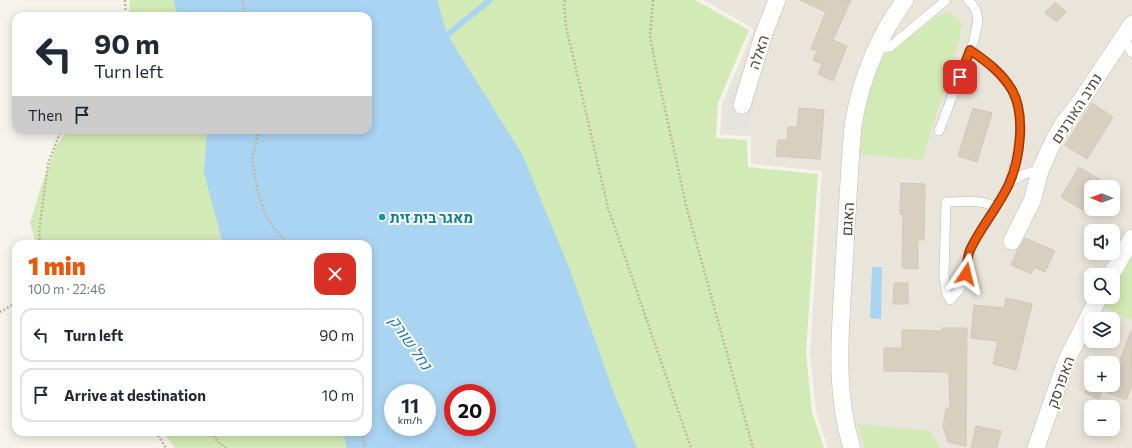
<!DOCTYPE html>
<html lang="en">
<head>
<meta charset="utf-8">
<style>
  :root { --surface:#fff; --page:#f2f2f3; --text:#1f2937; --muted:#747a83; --line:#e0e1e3; --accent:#ea580c }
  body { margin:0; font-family:Commissioner,Heebo,sans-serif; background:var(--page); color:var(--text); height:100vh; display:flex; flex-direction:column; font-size:15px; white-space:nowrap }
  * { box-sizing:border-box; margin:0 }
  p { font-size:13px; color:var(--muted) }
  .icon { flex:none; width:22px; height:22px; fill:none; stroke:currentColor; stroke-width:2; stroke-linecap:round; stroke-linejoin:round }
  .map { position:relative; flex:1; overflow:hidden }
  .panel { position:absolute; left:12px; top:240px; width:360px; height:196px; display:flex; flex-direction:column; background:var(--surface); border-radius:12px; box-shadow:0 2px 10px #0003 }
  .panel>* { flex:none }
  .hud { position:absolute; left:12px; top:12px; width:360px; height:122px; border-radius:12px; box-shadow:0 2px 10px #0003; background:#fff; color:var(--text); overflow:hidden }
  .needle { width:26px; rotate:271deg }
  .tools { position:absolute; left:1084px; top:180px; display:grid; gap:8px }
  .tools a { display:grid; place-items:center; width:36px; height:36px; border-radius:8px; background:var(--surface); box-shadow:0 2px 10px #0003; font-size:20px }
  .speed { position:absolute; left:384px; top:384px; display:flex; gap:8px; font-size:20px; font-weight:700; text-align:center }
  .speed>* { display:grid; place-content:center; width:52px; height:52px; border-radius:50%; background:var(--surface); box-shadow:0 2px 10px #0003; line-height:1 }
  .speed small { font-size:10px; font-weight:400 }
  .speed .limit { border:6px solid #d22; background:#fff; color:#111 }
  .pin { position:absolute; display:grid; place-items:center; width:34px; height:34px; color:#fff; margin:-17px; border-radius:8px; box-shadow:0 2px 6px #0006 }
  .me { position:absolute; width:44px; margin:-22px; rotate:10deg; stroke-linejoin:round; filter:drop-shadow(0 0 3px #0008) }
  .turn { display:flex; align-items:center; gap:14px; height:84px; padding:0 16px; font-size:18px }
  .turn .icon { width:52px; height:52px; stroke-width:2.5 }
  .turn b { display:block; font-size:28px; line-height:34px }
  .then { display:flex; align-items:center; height:38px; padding:0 16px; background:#0003; gap:8px; font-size:15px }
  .round { display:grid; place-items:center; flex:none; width:42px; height:42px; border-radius:12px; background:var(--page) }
  .summary { display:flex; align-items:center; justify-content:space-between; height:68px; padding:0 16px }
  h1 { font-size:24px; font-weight:800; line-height:30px; color:var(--accent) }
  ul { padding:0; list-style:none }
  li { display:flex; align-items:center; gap:12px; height:54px; margin:0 8px 6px; padding:0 8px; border:2px solid var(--line); border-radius:12px }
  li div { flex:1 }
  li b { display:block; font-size:15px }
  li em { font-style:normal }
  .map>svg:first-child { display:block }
  .residential { fill:#eae5da; fill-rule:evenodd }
  .green { fill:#d2eab5; fill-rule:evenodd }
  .parking { fill:#e5e3e0 }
  .water { fill:#a9d4f2; fill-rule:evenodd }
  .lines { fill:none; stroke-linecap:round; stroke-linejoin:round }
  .stream { stroke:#a9d4f2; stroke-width:5.5 }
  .building { fill:#d8cfc1; stroke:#d3c7b4 }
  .service-casing { stroke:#c2bbae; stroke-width:10 }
  .minor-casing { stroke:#c2bbae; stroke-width:18 }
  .path { stroke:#c4b79f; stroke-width:2.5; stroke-dasharray:2 2; stroke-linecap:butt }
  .service { stroke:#fff; stroke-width:9 }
  .minor { stroke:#fff; stroke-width:17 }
  .route-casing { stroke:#983908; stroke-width:10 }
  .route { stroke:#ea580c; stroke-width:7 }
  .culture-dot { fill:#0f9aa8; stroke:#fff; stroke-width:1.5 }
  .labels { text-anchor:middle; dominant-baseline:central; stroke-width:4; stroke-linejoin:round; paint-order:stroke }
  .street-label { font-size:15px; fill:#4b4439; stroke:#fff }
  .culture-label { font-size:15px; font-weight:bold; fill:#0d838f; stroke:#fff; text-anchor:start }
  .water-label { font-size:16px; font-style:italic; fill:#2e7ab2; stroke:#fff }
</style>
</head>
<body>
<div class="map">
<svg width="1132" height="448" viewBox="0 0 1132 448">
  <rect width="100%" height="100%" fill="#f6f3ec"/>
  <path class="residential" d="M703,0H1132V448H828L816,411L810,352L822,171L751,164V136L720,135L722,104L754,29ZM1091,187H1113V209H1091ZM1091,231H1113V253H1091ZM1091,275H1113V297H1091ZM1091,319H1113V341H1091ZM1091,363H1113V385H1091ZM1091,407H1113V429H1091Z"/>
  <path class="green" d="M130,0H695L749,30L718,103L716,138L747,140L748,167L818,174L806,353L812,412L824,448H175L163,432H368V244H36L30,223L40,190L56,146L68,130H368V16H129ZM393,393H427V427H393ZM453,393H487V427H453Z
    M951,12L962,24L959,42L922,160L859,154L865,109L876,71L884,56L937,16Z
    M1132,255V320L1104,307L1109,297H1113V290Z
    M857,424L930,431L940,448H865Z"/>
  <path class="parking" d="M758,32L769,42L750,128L725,130L730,94Z"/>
  <path class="water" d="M173,0H437L447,34L522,154L570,270L615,396L637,448H347L344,437L332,432H368V244H223L204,173L207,130H368V16H178ZM393,393H427V427H393ZM453,393H487V427H453Z
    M872,267H882L881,319L870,318Z"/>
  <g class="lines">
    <path class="stream" d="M442,39L490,0"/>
  </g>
  <path class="building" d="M800,0H851L833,40L847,46L833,81L818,74L822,64L813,60L817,51L811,49L826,12Z
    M1055,2L1066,12L1057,22L1045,13Z
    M1092,103L1113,117L1087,159L1065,145Z
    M799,108L824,110L820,159L776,156L778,140H787L788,127H797Z
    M973,108L992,113L977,162L958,156Z
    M1079,167L1112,187H1091V215L1061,197Z
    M901,183L925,184L924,240H918V269L902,268L903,214H900Z
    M1025,238L1055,251L1045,272L1034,267L1031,274L1011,265L1018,249Z
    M894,283H908V304H893Z
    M1006,298L1032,304L1016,370L993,364L998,341L971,338L974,305L1004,308Z
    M942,328H967L966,446L948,442L943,426L946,408H950L949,372L884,371V348H902V330L942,331Z
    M1131,331L1132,385L1126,400L1102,390L1099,399L1085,393L1091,378V385H1113V372L1115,373Z
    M976,426L1001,431L997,448H971Z"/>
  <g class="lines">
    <g class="service-casing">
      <path id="service" d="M1123,37L1132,53
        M876,48L890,47L946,0
        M970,50C981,58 993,65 1001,75C1031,109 1020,146 1009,184
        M939,131L974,40L978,21L976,10L971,3L968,0
        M995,207C980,199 964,202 946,202L944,276L946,291L950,300L958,291L963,283L970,251L1009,184C1019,175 1027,172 1040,171"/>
    </g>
    <g class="minor-casing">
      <path id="minor" d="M742,105L764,33L777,0
        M1012,241L1032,201L1040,171L1052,144L1063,124L1078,105L1132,24
        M1111,275L1132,238
        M852,448C833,388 841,326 844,265C847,218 849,172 853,125C861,79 877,38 905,0
        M1036,448L1067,359L1099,297"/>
    </g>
    <path class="path" d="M125,0L126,16
      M242,0L247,16
      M565,0L564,5L566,26L608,208L691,448
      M653,0L650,36L656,68L686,205L753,448
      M259,130L252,159L258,192L265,213L273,227L288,244
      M40,244L39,232L48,164L61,130
      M0,312L16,303
      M156,432L166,448
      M212,432L218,442L226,448
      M362,432L365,448"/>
    <use href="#service" class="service"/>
    <use href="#minor" class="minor"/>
  </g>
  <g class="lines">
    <g class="route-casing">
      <path id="route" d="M960,77L970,50C986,61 1002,73 1012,90C1026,115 1020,159 1009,184C999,206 980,228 970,250C967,257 967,266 966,274"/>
    </g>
    <use href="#route" class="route"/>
  </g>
  <circle class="culture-dot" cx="382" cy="217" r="4"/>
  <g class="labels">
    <g class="street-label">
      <text transform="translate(758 52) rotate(-72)">האלה</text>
      <text transform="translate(1076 108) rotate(-57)">נתיב האורנים</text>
      <text transform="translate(847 219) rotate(-87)">האגם</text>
      <text transform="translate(1060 382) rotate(-70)">האפרסק</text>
    </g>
    <g class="culture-label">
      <text x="390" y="217">מאגר בית זית</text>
    </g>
    <g class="water-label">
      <text transform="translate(411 342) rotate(55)">נחל שורק</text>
    </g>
  </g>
</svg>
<div class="tools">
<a><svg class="needle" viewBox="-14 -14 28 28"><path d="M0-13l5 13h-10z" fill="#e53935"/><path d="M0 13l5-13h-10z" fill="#747a83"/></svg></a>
<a><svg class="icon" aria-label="sound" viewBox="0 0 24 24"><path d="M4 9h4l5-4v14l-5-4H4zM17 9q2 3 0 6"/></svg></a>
<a><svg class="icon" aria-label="search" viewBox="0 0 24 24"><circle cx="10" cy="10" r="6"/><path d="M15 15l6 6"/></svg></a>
<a><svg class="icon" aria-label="layers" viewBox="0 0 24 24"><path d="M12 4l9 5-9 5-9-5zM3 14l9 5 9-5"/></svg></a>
<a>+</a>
<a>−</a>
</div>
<div class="speed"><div>11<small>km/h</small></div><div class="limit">20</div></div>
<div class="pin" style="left:960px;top:77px;background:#d93025"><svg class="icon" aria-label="arrive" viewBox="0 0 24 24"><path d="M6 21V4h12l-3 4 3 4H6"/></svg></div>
<svg class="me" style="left:966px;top:274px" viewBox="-20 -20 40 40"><path d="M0-17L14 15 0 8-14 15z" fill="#ea580c" stroke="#fff" stroke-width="4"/></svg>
<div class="hud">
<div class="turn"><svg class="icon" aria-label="left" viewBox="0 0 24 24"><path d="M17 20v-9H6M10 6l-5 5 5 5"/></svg><div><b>90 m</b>Turn left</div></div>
<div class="then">Then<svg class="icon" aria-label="arrive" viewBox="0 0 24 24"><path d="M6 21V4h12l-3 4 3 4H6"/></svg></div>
</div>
<section class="panel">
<div class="summary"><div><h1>1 min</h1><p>100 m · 22:46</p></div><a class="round" style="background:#d93025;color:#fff"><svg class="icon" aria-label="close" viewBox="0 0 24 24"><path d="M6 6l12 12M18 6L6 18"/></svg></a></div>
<ul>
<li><svg class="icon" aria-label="left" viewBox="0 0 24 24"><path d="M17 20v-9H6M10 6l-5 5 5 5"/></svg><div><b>Turn left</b></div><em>90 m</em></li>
<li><svg class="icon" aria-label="arrive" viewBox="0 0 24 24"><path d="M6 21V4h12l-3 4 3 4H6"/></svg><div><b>Arrive at destination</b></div><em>10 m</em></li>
</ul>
</section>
</div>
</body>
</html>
